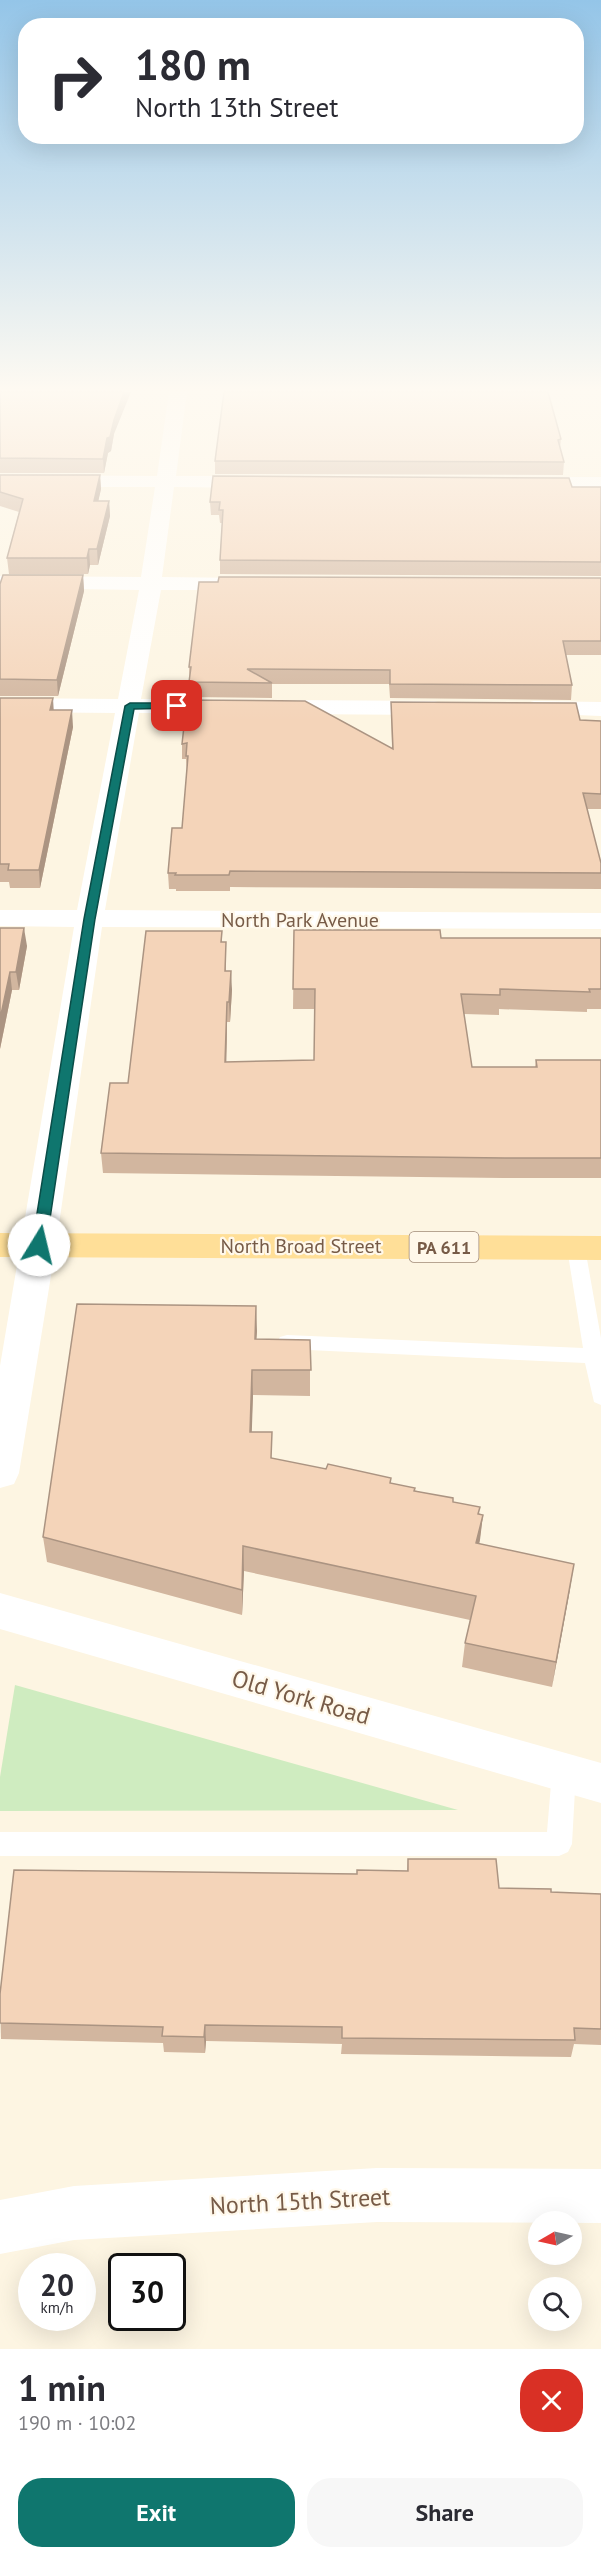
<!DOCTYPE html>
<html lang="en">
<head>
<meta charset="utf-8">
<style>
  :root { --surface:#fff; --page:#f7f7f7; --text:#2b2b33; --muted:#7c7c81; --accent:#0f766e }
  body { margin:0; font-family:"PT Sans",sans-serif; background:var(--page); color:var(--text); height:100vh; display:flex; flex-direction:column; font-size:22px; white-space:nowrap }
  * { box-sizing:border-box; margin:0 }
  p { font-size:20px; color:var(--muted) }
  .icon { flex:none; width:33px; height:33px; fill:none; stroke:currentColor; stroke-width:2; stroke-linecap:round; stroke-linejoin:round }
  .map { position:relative; height:2349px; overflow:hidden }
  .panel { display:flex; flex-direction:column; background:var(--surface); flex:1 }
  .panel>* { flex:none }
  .top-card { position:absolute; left:18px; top:18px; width:566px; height:126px; border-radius:24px; box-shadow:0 6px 24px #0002; background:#fff; color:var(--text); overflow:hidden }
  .needle { width:39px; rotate:261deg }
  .buttons { position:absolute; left:528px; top:2211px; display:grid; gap:12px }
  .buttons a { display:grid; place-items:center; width:54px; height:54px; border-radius:50%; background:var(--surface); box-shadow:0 6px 24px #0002; font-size:30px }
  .speed { position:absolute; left:18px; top:2253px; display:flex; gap:12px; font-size:30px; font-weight:700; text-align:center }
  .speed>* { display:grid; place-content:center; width:78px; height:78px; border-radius:50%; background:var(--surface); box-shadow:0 6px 24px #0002; line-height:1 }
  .speed small { font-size:15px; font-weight:400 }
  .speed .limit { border:3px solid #111; border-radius:9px; background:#fff; color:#111 }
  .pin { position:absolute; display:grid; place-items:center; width:51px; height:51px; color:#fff; margin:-26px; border-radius:12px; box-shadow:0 3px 9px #0006 }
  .me { position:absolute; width:66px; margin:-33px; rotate:9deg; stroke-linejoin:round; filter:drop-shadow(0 0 4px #0008) }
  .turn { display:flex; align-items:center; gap:21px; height:126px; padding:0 18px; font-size:27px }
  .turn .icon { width:78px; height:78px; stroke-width:2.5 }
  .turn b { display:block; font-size:42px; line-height:51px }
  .round { display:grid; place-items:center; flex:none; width:63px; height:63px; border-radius:24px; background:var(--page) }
  .overview { display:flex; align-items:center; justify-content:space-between; height:102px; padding:0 18px }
  h1 { font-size:36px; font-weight:700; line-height:45px }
  .action { display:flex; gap:12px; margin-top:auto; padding:12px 18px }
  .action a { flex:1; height:69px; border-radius:24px; background:var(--accent); color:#fff; font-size:24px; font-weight:700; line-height:69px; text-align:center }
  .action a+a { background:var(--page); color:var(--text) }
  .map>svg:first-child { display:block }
  .green { fill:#cfecc0 }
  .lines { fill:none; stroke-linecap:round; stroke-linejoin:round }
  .service { fill:#fff; fill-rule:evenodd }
  .minor { fill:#fff; fill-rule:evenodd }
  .tertiary { fill:#fff; fill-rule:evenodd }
  .primary { fill:#ffdf98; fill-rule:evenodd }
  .wall { fill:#d2b69f }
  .shaded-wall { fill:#ab9482 }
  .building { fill:#f4d4b9; stroke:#ab9482; stroke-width:1.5 }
  .route { fill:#0f766e; stroke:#0a4d48; stroke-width:1.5 }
  .labels { text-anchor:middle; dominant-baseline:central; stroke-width:4.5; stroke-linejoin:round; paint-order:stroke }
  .shield { fill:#fff8ea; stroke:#a08a78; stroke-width:1.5 }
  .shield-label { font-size:18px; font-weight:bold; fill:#775b47 }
  .street-label { font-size:20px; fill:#775b47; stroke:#fff8ea }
  .near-street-label { font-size:24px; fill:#775b47; stroke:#fff8ea }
</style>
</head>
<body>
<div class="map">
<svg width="601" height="2349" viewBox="0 0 601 2349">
  <rect width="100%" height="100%" fill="#fdf5e2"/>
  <path class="green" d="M15,1685L458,1810L0,1811V1777Z"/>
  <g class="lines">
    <path class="service" d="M576,1241L583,1243L585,1248L601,1338V1405L594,1402L585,1363L287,1349L280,1347L277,1342L280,1337L287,1335L583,1348L567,1248L569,1243Z
      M564,1761L573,1764L576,1772L572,1844L568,1852L559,1856H0V1832H547L552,1772L555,1764Z"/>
    <path class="minor" d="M169,392H187L176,476H257L264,478L267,482L264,486L257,488L174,487L162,577L244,578L252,579L255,584L252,589L244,590H161L141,699L434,701L442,703L446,708L442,713L434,715L139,713L105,910L601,913V929L102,927L56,1245L19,1473L14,1484L0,1488V1366L74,927L0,926V910H77L115,713L0,712V698L118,699L139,590L0,588V576L141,577L155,487H0V475L157,476Z
      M525,477H601V489L518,487L515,483L518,479Z
      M534,701L601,702V716L526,713L522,708L526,703Z
      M377,2168L601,2169V2223L377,2222L74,2240L0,2254V2200L74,2186Z"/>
    <path class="tertiary" d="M0,1593L601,1763V1803L0,1629Z"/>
    <path class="primary" d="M0,1233L601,1236V1260L0,1257Z"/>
  </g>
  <path class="wall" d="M0,392L114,434L111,451L108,453L104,473H0Z
    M561,439L560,448L564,462L563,475L215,474V461Z
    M0,475H100L101,489L98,501H109L110,516L98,565H90L88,574H9L7,558L19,512L0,506Z
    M572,487H601V576L220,574V560L222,523H220L219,515H211L210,502Z
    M83,575L84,591L58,696H0V584Z
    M601,578V655H566L572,685L571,700L390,698L389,684H272V698L190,697L189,667Z
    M0,698L54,710L73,727L40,888H10L9,882H0Z
    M391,702L580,720L601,721V809H587L601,863V889L230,887V891H176V889H169L168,873L182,828L187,771L186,759H182V744L392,749Z
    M0,928L27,946L19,990H12L0,1049Z
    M294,930L441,938H601V1009H587V1012L499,1009V1015L464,1014L472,1067H535L536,1060H601V1178H503L103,1173L101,1153L128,1083L222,931V942L226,961V971L232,990L230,1022H227L226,1062L314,1060L315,1009H293Z
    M257,1331L256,1339L310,1340V1396L253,1395L251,1432L273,1459L391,1483L453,1502L483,1515L479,1544L570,1589L552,1687L462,1667L465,1643L470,1620L244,1571L242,1615L47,1562L43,1537Z
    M408,1859L499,1888L551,1892L601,1894V2045L574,2044L571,2057L341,2054L342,2044L206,2041L205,2053L164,2052L163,2043L1,2039L0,1994L357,1874L407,1871Z"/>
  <path class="shaded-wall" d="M124,392H131L114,434L111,451L108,453L104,473L103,459L107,438Z
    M100,475L101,489L95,516L94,501Z
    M109,501L110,516L98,565L97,549Z
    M89,549L90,565L88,574L87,558Z
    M83,575L84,591L58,696L57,680Z
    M53,698L54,715L50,710Z
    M72,710L73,727L40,888L39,870Z
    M24,928L27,946L19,990L16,972Z
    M231,971L232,990L230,1022L229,1002Z
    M10,972L12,990L0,1049V1019Z
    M227,1002V1022L226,1082L225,1062Z
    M256,1306L257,1331L255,1364V1339Z
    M252,1370L253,1395L251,1457L250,1432Z
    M483,1515L480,1540L473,1568L476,1543Z
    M243,1546L244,1571L242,1615V1590Z
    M574,1564L570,1589L552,1687L556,1662Z
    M205,2025L206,2041L205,2053L204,2037Z"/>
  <path class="building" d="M0,392H124L114,420L110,437L107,438L103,459L0,458Z
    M224,392H548L561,439L558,440L564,462L215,461Z
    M0,475H100L94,501H109L97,549H89L87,558H7L23,499L0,492Z
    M213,476L569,478L572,487H601V562L220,560L223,510H219L220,502H210Z
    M3,575H83L57,680L0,679V584Z
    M219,577L601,578V641H563L572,685L390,684V670L247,669L272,683L189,682L191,667H189L199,582H218Z
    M0,698H53L50,710H72L39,870H8L9,864H0Z
    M187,700L305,701L393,749L391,702L576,703L580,720L601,721V794L583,793L601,863V873L230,871L229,875H175L176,873H168L172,828H182L188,756H186L187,743L182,744Z
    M0,928H24L16,972H10L0,1019Z
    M294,930H440L441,938H601V989H589L590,992L500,989V995L461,994L472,1067H537L536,1060H601V1158H505L101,1153L110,1083H128L146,931H222L221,942H226L225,971H231L229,1002H227L225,1062L314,1060L315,989H293Z
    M77,1304L256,1306L255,1339L310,1340L311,1370H252L250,1432H272L271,1458L326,1469L328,1464L391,1478L390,1483L415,1488L414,1491L453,1498V1502L480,1507L478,1514L483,1515L476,1543L574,1564L556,1662L465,1643L476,1596L243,1546L242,1590L43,1537Z
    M408,1859H496L499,1888L551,1889V1892L601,1894V2029L574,2028L575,2040L342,2038V2027L205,2025L204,2037L162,2036L163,2027L0,2023V1994L14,1870L357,1874V1870L408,1871Z"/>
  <linearGradient id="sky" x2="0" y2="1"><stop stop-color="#94c5e8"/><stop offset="0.54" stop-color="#fefaf2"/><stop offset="1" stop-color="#fefaf2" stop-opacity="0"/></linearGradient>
  <rect width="601" height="721" fill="url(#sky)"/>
  <path class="route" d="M177,703L182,706L180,708L134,709L95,919L46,1245L39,1250L32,1245L84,919L125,706L130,703Z"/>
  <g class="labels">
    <rect class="shield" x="409.5" y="1232" width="69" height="30" rx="4.5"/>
    <g class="shield-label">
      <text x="444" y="1247">PA 611</text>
    </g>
    <g class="street-label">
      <text x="300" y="920">North Park Avenue</text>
      <text x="301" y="1246">North Broad Street</text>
    </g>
    <g class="near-street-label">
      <text transform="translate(301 1697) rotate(16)">Old York Road</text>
      <text transform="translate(300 2201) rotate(-3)">North 15th Street</text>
    </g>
  </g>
</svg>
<div class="buttons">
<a><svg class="needle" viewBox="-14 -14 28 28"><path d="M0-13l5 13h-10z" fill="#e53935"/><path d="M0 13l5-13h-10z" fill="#7c7c81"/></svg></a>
<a><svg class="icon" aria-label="search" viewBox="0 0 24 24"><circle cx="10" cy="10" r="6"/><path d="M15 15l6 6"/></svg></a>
</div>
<div class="speed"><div>20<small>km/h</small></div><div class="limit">30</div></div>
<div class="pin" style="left:177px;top:706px;background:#d93025"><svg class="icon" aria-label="arrive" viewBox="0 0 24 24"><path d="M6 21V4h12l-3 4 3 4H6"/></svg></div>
<svg class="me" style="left:39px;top:1245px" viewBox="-20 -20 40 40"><circle r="19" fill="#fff"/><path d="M0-13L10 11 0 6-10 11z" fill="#0f766e"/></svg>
<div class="top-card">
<div class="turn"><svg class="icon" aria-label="right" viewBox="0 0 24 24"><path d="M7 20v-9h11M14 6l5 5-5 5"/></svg><div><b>180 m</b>North 13th Street</div></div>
</div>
</div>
<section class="panel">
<div class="overview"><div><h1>1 min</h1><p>190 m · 10:02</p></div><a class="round" style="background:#d93025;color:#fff"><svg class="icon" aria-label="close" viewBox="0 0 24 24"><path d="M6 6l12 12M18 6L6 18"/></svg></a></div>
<div class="action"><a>Exit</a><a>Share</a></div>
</section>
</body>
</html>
